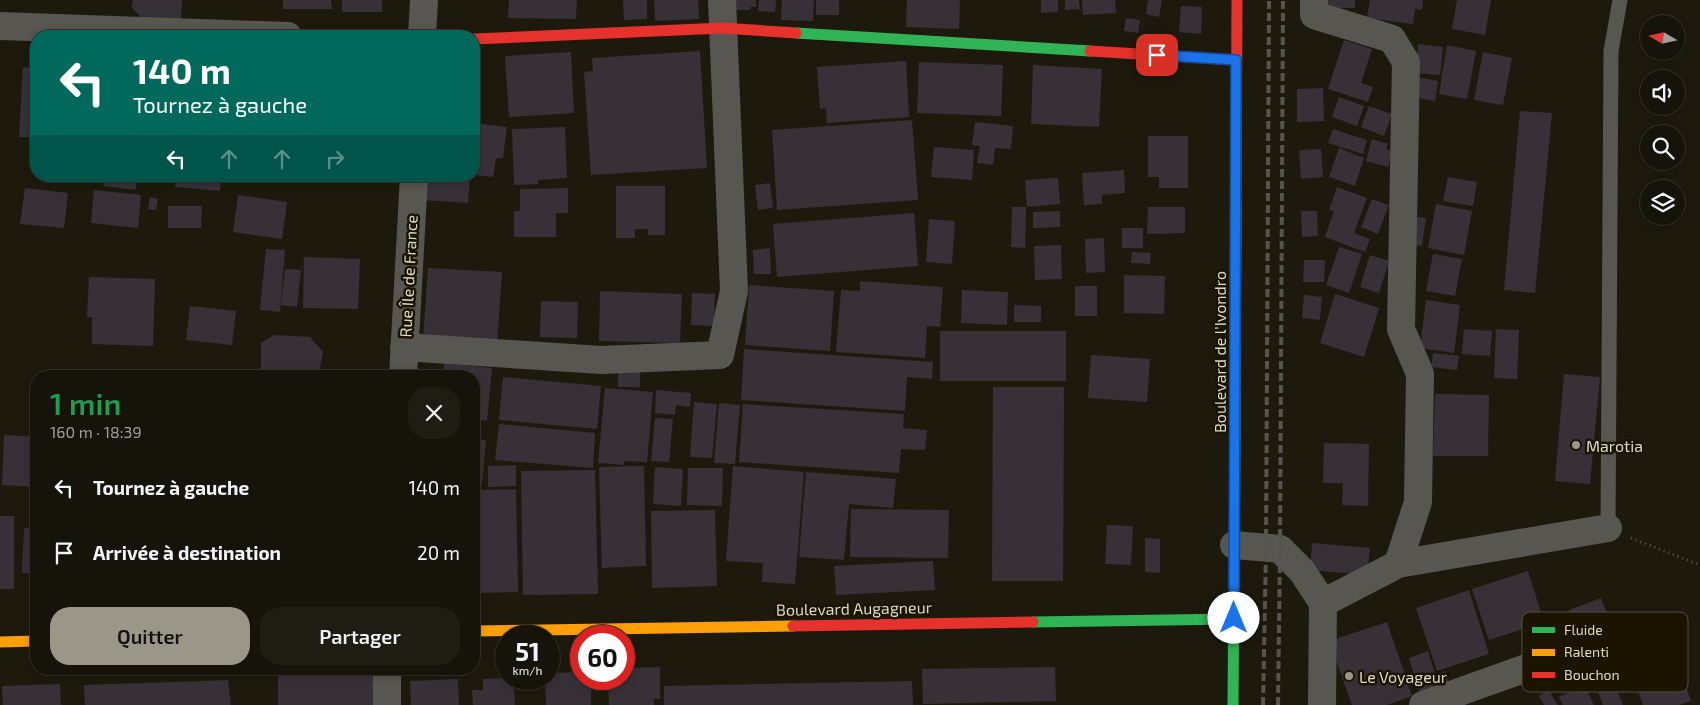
<!DOCTYPE html>
<html lang="fr">
<head>
<meta charset="utf-8">
<style>
  :root { --surface:#16140a; --page:#1f1d13; --text:#f1f3f6; --muted:#9e9e9c; --line:#35332b; --accent:#9a9688 }
  body { margin:0; font-family:"Exo 2",sans-serif; background:var(--page); color:var(--text); height:100vh; display:flex; flex-direction:column; font-size:19px; white-space:nowrap }
  * { box-sizing:border-box; margin:0 }
  p { font-size:16px; color:var(--muted) }
  .icon { flex:none; width:28px; height:28px; fill:none; stroke:currentColor; stroke-width:2; stroke-linecap:round; stroke-linejoin:round }
  .map { position:relative; flex:1; overflow:hidden }
  .sheet { position:absolute; left:30px; top:370px; width:450px; height:305px; display:flex; flex-direction:column; background:var(--surface); border-radius:20px; box-shadow:0 2px 8px #0003,0 0 0 1px var(--line) }
  .sheet>* { flex:none }
  .banner { position:absolute; left:30px; top:30px; width:450px; height:152px; border-radius:20px; box-shadow:0 2px 8px #0003,0 0 0 1px var(--line); background:#00695c; color:#fff; overflow:hidden }
  .needle { width:32px; rotate:279deg }
  .tools { position:absolute; left:1640px; top:15px; display:grid; gap:10px }
  .tools a { display:grid; place-items:center; width:45px; height:45px; border-radius:50%; background:var(--surface); box-shadow:0 2px 8px #0003,0 0 0 1px var(--line); font-size:25px }
  .speed { position:absolute; left:495px; top:625px; display:flex; gap:10px; font-size:25px; font-weight:700; text-align:center }
  .speed>* { display:grid; place-content:center; width:65px; height:65px; border-radius:50%; background:var(--surface); box-shadow:0 2px 8px #0003,0 0 0 1px var(--line); line-height:1 }
  .speed small { font-size:12px; font-weight:400 }
  .speed .limit { border:8px solid #d22; background:#fff; color:#111 }
  .pin { position:absolute; display:grid; place-items:center; width:42px; height:42px; color:#fff; margin:-21px; border-radius:10px; box-shadow:0 2px 8px #0006 }
  .me { position:absolute; width:55px; margin:-28px; rotate:0deg; stroke-linejoin:round; filter:drop-shadow(0 0 4px #0008) }
  .turn { display:flex; align-items:center; gap:18px; height:105px; padding:0 20px; font-size:22px }
  .turn .icon { width:65px; height:65px; stroke-width:2.5 }
  .turn b { display:block; font-size:35px; line-height:42px }
  .lanes { display:flex; align-items:center; height:48px; padding:0 20px; background:#0003; justify-content:center; gap:25px; direction:ltr }
  .lanes .off { opacity:.35 }
  .round { display:grid; place-items:center; flex:none; width:52px; height:52px; border-radius:20px; background:var(--page) }
  .summary { display:flex; align-items:center; justify-content:space-between; height:85px; padding:0 20px }
  h1 { font-size:30px; font-weight:600; line-height:38px; color:#1e9e55 }
  .cta { display:flex; gap:10px; margin-top:auto; padding:10px 20px }
  .cta a { flex:1; height:58px; border-radius:20px; background:var(--accent); color:#111; font-size:20px; font-weight:600; line-height:58px; text-align:center }
  .cta a+a { background:var(--page); color:var(--text) }
  ul { padding:0; list-style:none }
  li { display:flex; align-items:center; gap:15px; height:65px; padding:0 20px }
  li div { flex:1 }
  li b { display:block; font-size:19px }
  li em { font-style:normal }
  .map>svg:first-child { display:block }
  .building { fill:#383037 }
  .lines { fill:none; stroke-linecap:round; stroke-linejoin:round }
  .path { stroke:#585752; stroke-width:3; stroke-dasharray:1 4; stroke-linecap:butt }
  .lane { stroke:#575650; stroke-width:15 }
  .street { stroke:#575650; stroke-width:28 }
  .fast { stroke:#30b455; stroke-width:11 }
  .slow { stroke:#ff9f0a; stroke-width:11 }
  .jam { stroke:#e5322d; stroke-width:11 }
  .rail { stroke:#56554d; stroke-width:4; stroke-dasharray:8 4; stroke-linecap:butt }
  .route-casing { stroke:#114b97; stroke-width:12 }
  .route { stroke:#1a73e8; stroke-width:9 }
  .poi-dot { fill:#9a9688; stroke:#1a1401; stroke-width:2 }
  .labels { text-anchor:middle; dominant-baseline:central; stroke-width:5; stroke-linejoin:round; paint-order:stroke }
  .street-label { font-size:16px; fill:#ddd9cb; stroke:#1a1401 }
  .poi-label { font-size:16px; fill:#ddd9cb; stroke:#1a1401; text-anchor:start }
  .key { fill:#1a1401; stroke:#544f3e; stroke-width:1 }
  .key-label { font-size:14px; fill:#ddd9cb }
</style>
</head>
<body>
<div class="map">
<svg width="1700" height="705" viewBox="0 0 1700 705">
  <rect width="100%" height="100%" fill="#1d1a0d"/>
  <path class="building" d="M133,0H182L181,20L143,19L132,8Z
    M283,0H331L332,9H283Z
    M342,0H382V12H342Z
    M509,0H577L576,19L508,18Z
    M623,0H647V19L624,20Z
    M654,0H698L699,19L655,21Z
    M735,0H756V7H750V10H735Z
    M759,0H776L775,12L758,11Z
    M782,0H814L813,21L781,20Z
    M816,0H839V15H816Z
    M907,0H960L959,29L906,27Z
    M1041,0H1058V12L1041,13Z
    M1065,0H1079L1080,9L1065,10Z
    M1082,0H1115L1116,13L1083,15Z
    M1148,0H1162L1159,17L1146,14Z
    M1324,0H1355V8H1324Z
    M1370,0H1423L1422,10L1415,9L1413,24L1367,18Z
    M1457,0H1491L1485,35L1452,29Z
    M1181,6L1202,7L1201,34L1179,32Z
    M1126,18L1140,20L1138,33L1124,31Z
    M1344,40L1372,49L1361,83L1373,87L1368,102L1328,89Z
    M1418,44L1443,47L1440,75L1415,73Z
    M1447,45L1476,51L1467,99L1439,94Z
    M700,51L707,168L591,175L584,72L593,71L592,58Z
    M571,52L574,113L509,117L505,56Z
    M1483,52L1512,58L1503,105L1474,100Z
    M906,61L909,117L827,123L826,108L820,109L817,67Z
    M919,62L1003,65L1001,116L917,113Z
    M1033,65L1102,69L1099,127L1031,124Z
    M23,67L36,68V137H19Z
    M1415,77L1438,81L1435,101L1412,97Z
    M1323,88L1324,121L1297,122V89Z
    M1339,97L1364,106L1357,126L1332,117Z
    M1369,106L1392,114L1384,136L1361,127Z
    M1520,111L1552,113L1535,293L1504,290Z
    M912,120L918,200L777,210L772,130Z
    M975,122L1013,126L1011,149L995,148L993,165L977,163L980,146L972,145Z
    M474,123L507,127L503,158H496L493,177L474,175Z
    M565,127L567,178L538,180V184L514,185L512,129Z
    M1333,129L1367,140L1363,154L1328,143Z
    M1148,136H1188V188H1159V177H1148Z
    M1372,139L1388,144L1386,149L1393,151L1388,167L1366,161Z
    M934,147L974,150L972,180L931,177Z
    M1339,148L1364,158L1355,186L1329,177Z
    M1321,149L1323,177L1301,179L1299,150Z
    M1124,170L1125,193L1102,195V204L1084,205L1082,173Z
    M71,176H100V180L71,178Z
    M105,176H137L136,190L104,186Z
    M176,176H221L220,191L175,187Z
    M423,176L470,177L468,203L422,200Z
    M1448,177L1477,182L1473,206L1443,201Z
    M1058,178L1060,204L1027,207L1025,180Z
    M770,183L773,208L758,210L755,185Z
    M616,186H665V235H648V229H635V238H616Z
    M1337,187L1367,198L1354,233L1370,239L1365,252L1325,237L1334,211L1329,210Z
    M25,188L68,193L64,228L20,224Z
    M568,188V213H556V237H514V211H520V189Z
    M94,190L141,195L138,228L91,223Z
    M238,195L287,202L282,239L233,232Z
    M150,197L158,199L156,210L148,209Z
    M1372,199L1389,205L1378,234L1361,227Z
    M1436,204L1472,211L1464,255L1428,248Z
    M168,206H202L201,228H168Z
    M1012,207H1026L1025,248L1011,247Z
    M1148,207H1185V233L1147,234Z
    M1060,211V227L1033,228V212Z
    M1301,211H1317L1318,236L1302,237Z
    M914,213L918,266L777,277L773,224Z
    M1410,216L1426,218L1422,246L1406,244Z
    M929,219L955,221L952,264L926,262Z
    M1122,228H1143V248H1122Z
    M1104,238L1105,272L1086,273L1085,239Z
    M1061,245L1062,279L1035,280L1034,246Z
    M1339,247L1362,254L1349,293L1326,285Z
    M770,248L771,274H754L753,250Z
    M266,249L285,250L280,312L260,310Z
    M1132,252L1151,253L1150,264L1131,263Z
    M1433,254L1462,259L1455,296L1426,291Z
    M1370,255L1389,261L1379,293L1360,287Z
    M304,257L360,259L358,309L303,308Z
    M1304,260H1325L1324,282H1303Z
    M428,268L502,272L497,344L423,339Z
    M285,269L301,270L297,307L281,305Z
    M1124,275L1165,276L1164,314L1124,313Z
    M89,277L155,279L153,346L92,344V317H87Z
    M860,281L943,287L940,327L927,326L925,358L836,352L841,290L860,291Z
    M749,285L834,291L830,351L745,345Z
    M1075,286H1097V316H1075Z
    M962,290L1008,292L1007,325L961,323Z
    M600,291L682,294L680,343L599,341Z
    M692,293L715,294L714,326L691,325Z
    M1335,294L1379,308L1364,357L1320,343Z
    M1304,295L1322,297L1320,320L1302,318Z
    M1426,300L1460,305L1454,353L1420,348Z
    M541,301L578,302L577,338L540,337Z
    M1014,305L1041,306V322H1014Z
    M190,306L236,311L232,345L186,340Z
    M1464,329L1492,331L1490,356L1462,354Z
    M1496,329L1519,330L1517,379L1494,378Z
    M940,331H1066V381H940Z
    M274,335L310,337L323,352L320,367L322,376H261V343Z
    M618,346H641L640,387H618Z
    M744,349L933,362L932,379L907,377L905,411L741,400Z
    M1433,353L1459,356L1457,370L1431,367Z
    M1091,355L1150,359L1147,402L1088,398Z
    M444,363L492,368L487,421L474,419V376H443Z
    M1564,374L1600,377L1590,484L1555,481Z
    M503,377L601,386L597,429L499,420Z
    M993,387H1064L1063,581H992Z
    M605,388L653,392L647,462L624,461V465L598,463Z
    M656,390L691,393L690,407L676,405L675,415L655,413Z
    M1435,394L1489,395L1488,456H1433Z
    M694,402L717,404L712,458L690,457Z
    M719,403L740,405L735,464L714,463Z
    M743,404L904,414L903,428L927,430L925,450L901,449L899,473L739,462Z
    M655,418L673,419L669,462L651,461Z
    M499,424L595,433L593,468L495,460Z
    M4,435L36,437V487L2,485Z
    M474,439L486,440L482,485H474Z
    M1324,443L1369,444L1368,506L1342,505L1343,483H1323Z
    M516,465V486L488,487V466Z
    M644,466L646,566L602,568L599,467Z
    M733,466L804,472L795,584L762,582L763,563L726,561Z
    M655,467L683,469L681,506L653,504Z
    M688,468H723L722,506L687,505Z
    M595,470L598,594L523,595L521,471Z
    M806,472L896,479L893,508L849,504L844,560L799,557Z
    M516,489L518,592L474,593V490Z
    M851,509L949,510L948,558L850,557Z
    M715,510L717,586L652,588L651,511Z
    M0,516H14V589H0Z
    M1107,525L1133,526L1131,565L1105,564Z
    M24,528H36V574L22,573Z
    M1145,538L1160,539V573L1145,572Z
    M1312,543L1370,548L1367,575L1310,570Z
    M933,561L935,590L836,595L834,566Z
    M1528,571L1544,622L1489,640L1472,589Z
    M1469,590L1489,654L1437,671L1416,608Z
    M1601,598L1611,625L1578,637L1569,610Z
    M1387,622L1412,696L1387,705H1352L1329,641Z
    M1428,651L1435,674L1445,671L1449,684L1420,694L1409,658Z
    M1655,656L1664,660L1675,656L1691,701L1679,705H1643L1631,671L1644,667L1648,659Z
    M660,667V699H654V705H609L608,679H624V668Z
    M1055,667L1056,701L923,704L922,669Z
    M1609,669L1623,705H1603L1592,676Z
    M278,672H373V705H278Z
    M581,672V679H591V705H546L545,679H549V673Z
    M506,678L513,679L515,705H473L472,690H483V679Z
    M458,679L459,705H411L410,681Z
    M228,680L231,705H85L84,685Z
    M912,681L913,705H664V686Z
    M60,684L61,705H3L2,686Z
    M1584,685L1594,705H1563L1559,697Z
    M1549,690L1556,703L1558,705H1544L1539,696Z"/>
  <g class="lines">
    <path class="path" d="M1631,538L1700,565"/>
    <path class="lane" d="M1608,528L1611,51L1620,0"/>
    <path class="street" d="M1314,0V15L1392,39L1406,62L1401,329L1420,374L1418,502L1398,564L1323,603
      M0,26L288,36
      M422,36L424,0
      M404,347L601,360L720,355L734,291L722,0
      M403,376L414,176
      M1234,545L1280,549L1302,571L1323,603L1322,705
      M1398,564L1608,528
      M387,705V669
      M1423,705L1624,633"/>
    <path class="fast" d="M796,33L1090,51
      M1033,622L1234,619
      M1233,705L1235,433"/>
    <path class="slow" d="M1235,433L1236,207
      M474,631L793,626
      M0,642L36,641"/>
    <path class="jam" d="M474,39L723,28L796,33
      M1090,51L1236,60
      M1236,207L1237,0
      M793,626L1033,622"/>
    <path class="rail" d="M1263,705L1266,549L1269,0
      M1278,705L1280,549L1283,0"/>
  </g>
  <g class="lines">
    <g class="route-casing">
      <path id="route" d="M1157,55L1236,60L1234,618"/>
    </g>
    <use href="#route" class="route"/>
  </g>
  <g class="poi-dot">
    <circle cx="1576" cy="445" r="5"/>
    <circle cx="1349" cy="676" r="5"/>
  </g>
  <g class="labels">
    <g class="street-label">
      <text transform="translate(408 276) rotate(-87)">Rue Île de France</text>
      <text transform="translate(1219 352) rotate(-90)">Boulevard de l'Ivondro</text>
      <text transform="translate(854 608) rotate(-1)">Boulevard Augagneur</text>
    </g>
    <g class="poi-label">
      <text x="1586" y="445">Marotia</text>
      <text x="1359" y="676">Le Voyageur</text>
    </g>
  </g>
  <rect x="1522" y="612" width="166" height="80" rx="8" class="key"/>
  <rect x="1532" y="627" width="23" height="6" fill="#30b455"/>
  <rect x="1532" y="649" width="23" height="7" fill="#ff9f0a"/>
  <rect x="1532" y="672" width="23" height="6" fill="#e5322d"/>
  <g class="key-label">
    <text x="1564" y="635">Fluide</text>
    <text x="1564" y="657">Ralenti</text>
    <text x="1564" y="680">Bouchon</text>
  </g>
</svg>
<div class="tools">
<a><svg class="needle" viewBox="-14 -14 28 28"><path d="M0-13l5 13h-10z" fill="#e53935"/><path d="M0 13l5-13h-10z" fill="#9e9e9c"/></svg></a>
<a><svg class="icon" aria-label="sound" viewBox="0 0 24 24"><path d="M4 9h4l5-4v14l-5-4H4zM17 9q2 3 0 6"/></svg></a>
<a><svg class="icon" aria-label="search" viewBox="0 0 24 24"><circle cx="10" cy="10" r="6"/><path d="M15 15l6 6"/></svg></a>
<a><svg class="icon" aria-label="layers" viewBox="0 0 24 24"><path d="M12 4l9 5-9 5-9-5zM3 14l9 5 9-5"/></svg></a>
</div>
<div class="speed"><div>51<small>km/h</small></div><div class="limit">60</div></div>
<div class="pin" style="left:1157px;top:55px;background:#d93025"><svg class="icon" aria-label="arrive" viewBox="0 0 24 24"><path d="M6 21V4h12l-3 4 3 4H6"/></svg></div>
<svg class="me" style="left:1234px;top:618px" viewBox="-20 -20 40 40"><circle r="19" fill="#fff"/><path d="M0-13L10 11 0 6-10 11z" fill="#1a73e8"/></svg>
<div class="banner">
<div class="turn"><svg class="icon" aria-label="left" viewBox="0 0 24 24"><path d="M17 20v-9H6M10 6l-5 5 5 5"/></svg><div><b>140 m</b>Tournez à gauche</div></div>
<div class="lanes"><svg class="icon" aria-label="left" viewBox="0 0 24 24"><path d="M17 20v-9H6M10 6l-5 5 5 5"/></svg><svg class="icon off" aria-label="ahead" viewBox="0 0 24 24"><path d="M12 20V5M6 11l6-6 6 6"/></svg><svg class="icon off" aria-label="ahead" viewBox="0 0 24 24"><path d="M12 20V5M6 11l6-6 6 6"/></svg><svg class="icon off" aria-label="right" viewBox="0 0 24 24"><path d="M7 20v-9h11M14 6l5 5-5 5"/></svg></div>
</div>
<section class="sheet">
<div class="summary"><div><h1>1 min</h1><p>160 m · 18:39</p></div><a class="round"><svg class="icon" aria-label="close" viewBox="0 0 24 24"><path d="M6 6l12 12M18 6L6 18"/></svg></a></div>
<ul>
<li><svg class="icon" aria-label="left" viewBox="0 0 24 24"><path d="M17 20v-9H6M10 6l-5 5 5 5"/></svg><div><b>Tournez à gauche</b></div><em>140 m</em></li>
<li><svg class="icon" aria-label="arrive" viewBox="0 0 24 24"><path d="M6 21V4h12l-3 4 3 4H6"/></svg><div><b>Arrivée à destination</b></div><em>20 m</em></li>
</ul>
<div class="cta"><a>Quitter</a><a>Partager</a></div>
</section>
</div>
</body>
</html>
